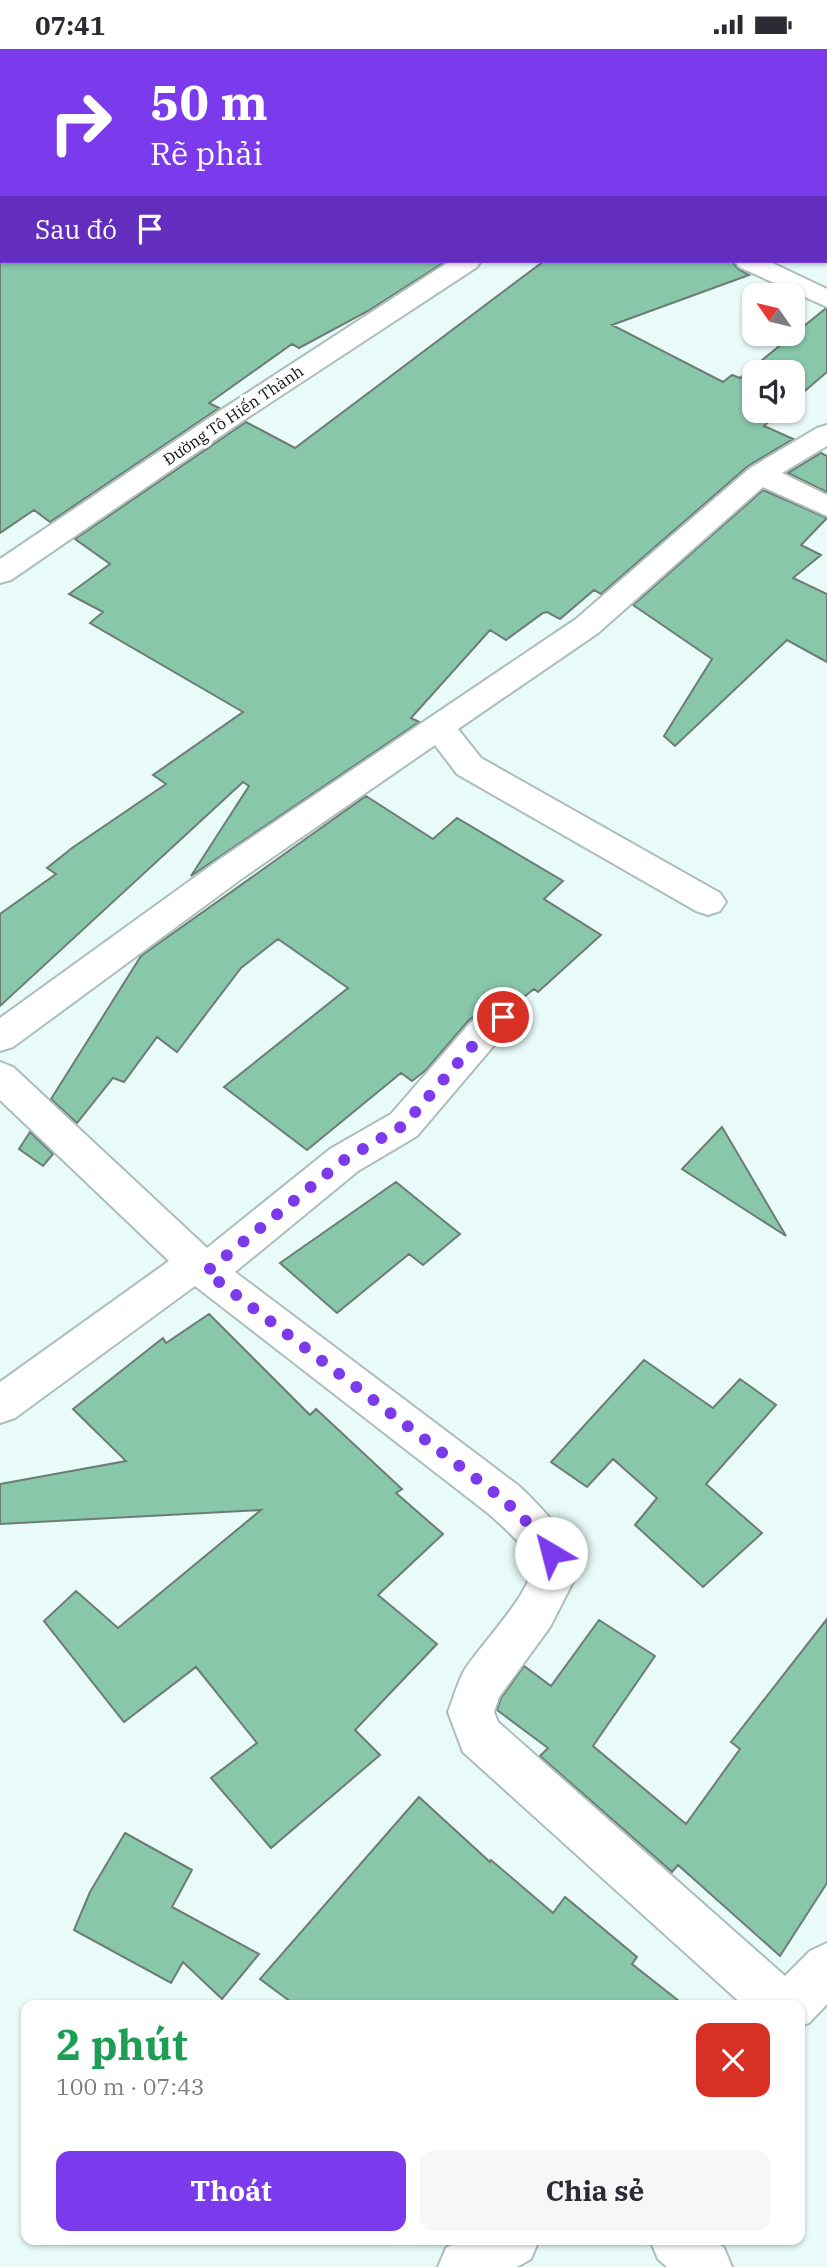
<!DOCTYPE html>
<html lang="vi">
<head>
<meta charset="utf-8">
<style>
  :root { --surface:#fff; --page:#f7f7f7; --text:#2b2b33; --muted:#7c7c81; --accent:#7c3aed }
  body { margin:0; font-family:"IBM Plex Serif",serif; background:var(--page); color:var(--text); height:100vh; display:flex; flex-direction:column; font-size:26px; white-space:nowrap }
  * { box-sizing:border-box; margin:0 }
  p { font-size:23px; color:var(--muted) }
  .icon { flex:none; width:38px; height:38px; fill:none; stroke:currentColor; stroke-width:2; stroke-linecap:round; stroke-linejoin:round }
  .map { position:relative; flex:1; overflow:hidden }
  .sheet { position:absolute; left:21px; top:1951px; width:784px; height:245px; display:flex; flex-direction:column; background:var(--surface); border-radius:14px; box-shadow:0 2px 5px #0004 }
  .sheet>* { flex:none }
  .top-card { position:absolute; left:0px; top:0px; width:828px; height:214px; box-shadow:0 2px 5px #0004; background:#7c3aed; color:#fff; overflow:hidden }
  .needle { width:46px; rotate:304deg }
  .buttons { position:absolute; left:742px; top:234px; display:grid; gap:14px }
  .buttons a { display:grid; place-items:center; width:63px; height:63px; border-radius:14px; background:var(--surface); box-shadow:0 2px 5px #0004; font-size:35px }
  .pin { position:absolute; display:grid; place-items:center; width:60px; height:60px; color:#fff; margin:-30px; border:4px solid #fff; border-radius:50%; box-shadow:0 2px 7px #0007 }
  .me { position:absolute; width:77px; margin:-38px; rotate:323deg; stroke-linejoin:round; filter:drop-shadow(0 0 5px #0008) }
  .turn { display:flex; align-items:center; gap:24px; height:147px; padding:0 35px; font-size:32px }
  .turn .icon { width:91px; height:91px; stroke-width:2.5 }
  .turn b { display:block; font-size:49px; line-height:60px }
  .then { display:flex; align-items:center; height:66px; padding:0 35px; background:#0003; gap:14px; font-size:26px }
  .round { display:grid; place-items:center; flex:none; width:74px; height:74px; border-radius:14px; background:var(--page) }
  .overview { display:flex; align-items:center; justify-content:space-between; height:119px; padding:0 35px }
  h1 { font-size:42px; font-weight:800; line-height:52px; color:#1e9e55 }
  .button { display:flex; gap:14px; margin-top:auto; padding:14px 35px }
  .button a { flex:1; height:80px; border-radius:14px; background:var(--accent); color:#fff; font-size:28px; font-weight:800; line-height:80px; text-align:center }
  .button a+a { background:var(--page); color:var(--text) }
  .status { display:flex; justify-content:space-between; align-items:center; height:49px; padding:0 35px; background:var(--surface); direction:ltr }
  .status svg { height:19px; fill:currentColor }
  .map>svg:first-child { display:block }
  .building { fill:#89c7aa; stroke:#6d7c74; stroke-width:2 }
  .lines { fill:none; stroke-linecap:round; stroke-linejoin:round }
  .minor-casing { stroke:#abbebb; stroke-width:4 }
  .minor { fill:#fff; fill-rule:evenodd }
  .route { stroke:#7c3aed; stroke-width:12; stroke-dasharray:0 21.6 }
  .labels { text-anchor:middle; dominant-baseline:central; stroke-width:7; stroke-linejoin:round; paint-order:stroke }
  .far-street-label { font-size:16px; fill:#0c1312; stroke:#fff }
</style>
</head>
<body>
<div class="status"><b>07:41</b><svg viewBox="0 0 49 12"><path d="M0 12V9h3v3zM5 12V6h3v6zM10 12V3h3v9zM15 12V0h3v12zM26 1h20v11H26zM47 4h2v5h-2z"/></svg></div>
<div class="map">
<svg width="827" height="2218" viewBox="0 0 827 2218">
  <rect width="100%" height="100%" fill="#e8fbf9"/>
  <path class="building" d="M0,212H446L368,262L299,299L292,295L209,354L219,359L50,473L34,461L0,484Z
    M544,212H732L738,220L749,226L612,276L723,333L732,326L740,329L825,260H827V323L793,352V324H754V362H781L764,377L793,390L748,417L601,545L594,541L560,570L547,563L543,564L506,591L490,581L411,669L419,673L191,827L249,737L243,733L0,957V865L56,825L47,819L72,799L166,735L153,726L243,663L90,574L103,563L69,545L110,515L75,490L246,373L295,399Z
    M821,404L827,407V443L788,424Z
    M763,441L827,469L801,496L821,506L793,529L827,545V613L787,591L675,697L664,687L712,610L633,556Z
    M366,747L433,790L457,769L563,832L544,850L601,886L538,943L534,940L515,955L502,951L488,956L468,972L426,1021L412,1032L401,1024L307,1101L224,1038L348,939L278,890L241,919L177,1003L157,988L124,1033L113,1029L77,1074L51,1050L141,907Z
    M722,1078L786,1187L682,1120Z
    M30,1083L53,1105L43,1117L19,1100Z
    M396,1133L460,1185L423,1216L409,1205L337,1264L280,1214Z
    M209,1265L310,1366L316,1360L402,1440L396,1444L443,1485L378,1546L437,1595L355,1681L380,1706L271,1799L211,1729L257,1694L196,1618L124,1673L44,1572L76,1542L118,1579L261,1461L0,1475V1435L126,1412L73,1360L163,1289L166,1294Z
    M644,1311L713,1359L740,1330L776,1356L706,1435L762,1484L703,1538L635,1476L657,1449L613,1410L587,1438L551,1413Z
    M827,1570V1834L780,1907L678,1816L672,1823L662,1814L540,1707L548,1699L497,1661L501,1649L524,1617L551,1637L599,1571L655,1607L593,1697L686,1775L740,1700L731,1693Z
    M419,1748L490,1813L491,1811L553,1864L565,1848L637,1908L632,1915L684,1956H295L260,1930Z
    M125,1784L192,1821L172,1858L259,1905L222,1950L183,1913L171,1934L74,1881L90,1843Z"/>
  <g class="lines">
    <g class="minor-casing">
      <path id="minor" d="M98,0H122L96,2Z
        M223,0H252L254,2H224Z
        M768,0H792L766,2Z
        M0,95H2L0,111Z
        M2,148V164L0,165V149Z
        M450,212H481L477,218L244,371L11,531L0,534V510L224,359Z
        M735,212H768L827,240V258L739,218Z
        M827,376V397L782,424L827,446V467L763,438L598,584L458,680L481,709L720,844L726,853L720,862L708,866L696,862L457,725L435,696L244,828L13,998L0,1002V969L220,810L576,570L750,419L817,379Z
        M503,954L516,958L521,968L516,978L496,994L417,1087L358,1122L235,1223L519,1437C547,1464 569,1486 577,1525L550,1578L499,1648L494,1663L498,1673L785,1927L810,1902L827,1894V1955L809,1974L800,1977V1956H743L463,1703L448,1663C453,1650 457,1635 464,1622C477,1599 538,1538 531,1514C525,1495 503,1478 489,1465L195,1237L15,1369L0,1374V1333L169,1212L0,1051V1013L13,1018L207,1199L330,1100L391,1065L470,974L490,958Z
        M460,2191H539L531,2210L517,2218H438L446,2199Z
        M650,2191H715L724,2199L732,2218H667L658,2210Z"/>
    </g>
    <use href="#minor" class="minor"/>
  </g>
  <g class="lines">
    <path class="route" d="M503,968L483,985L404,1076L344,1111L206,1223L504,1451L532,1478L551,1504"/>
  </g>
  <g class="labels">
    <g class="far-street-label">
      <text transform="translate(233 366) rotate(-34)">Đường Tô Hiến Thành</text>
    </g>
  </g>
</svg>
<div class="buttons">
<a><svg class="needle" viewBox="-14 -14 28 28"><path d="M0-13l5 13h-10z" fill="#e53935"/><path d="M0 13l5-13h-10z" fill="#7c7c81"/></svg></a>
<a><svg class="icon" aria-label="sound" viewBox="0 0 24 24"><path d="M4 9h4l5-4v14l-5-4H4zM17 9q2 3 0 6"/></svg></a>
</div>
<div class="pin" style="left:503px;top:968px;background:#d93025"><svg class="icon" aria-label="arrive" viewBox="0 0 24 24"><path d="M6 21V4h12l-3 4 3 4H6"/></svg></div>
<svg class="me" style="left:551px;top:1504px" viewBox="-20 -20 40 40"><circle r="19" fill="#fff"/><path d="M0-13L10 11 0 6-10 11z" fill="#7c3aed"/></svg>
<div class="top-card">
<div class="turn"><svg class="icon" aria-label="right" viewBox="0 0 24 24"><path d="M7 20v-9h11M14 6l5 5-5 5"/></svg><div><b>50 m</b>Rẽ phải</div></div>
<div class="then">Sau đó<svg class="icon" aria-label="arrive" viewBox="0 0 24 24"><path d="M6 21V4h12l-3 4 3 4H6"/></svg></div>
</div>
<section class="sheet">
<div class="overview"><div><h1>2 phút</h1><p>100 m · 07:43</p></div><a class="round" style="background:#d93025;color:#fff"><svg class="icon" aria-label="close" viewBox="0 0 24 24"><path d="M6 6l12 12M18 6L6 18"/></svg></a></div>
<div class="button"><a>Thoát</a><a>Chia sẻ</a></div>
</section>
</div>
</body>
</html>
